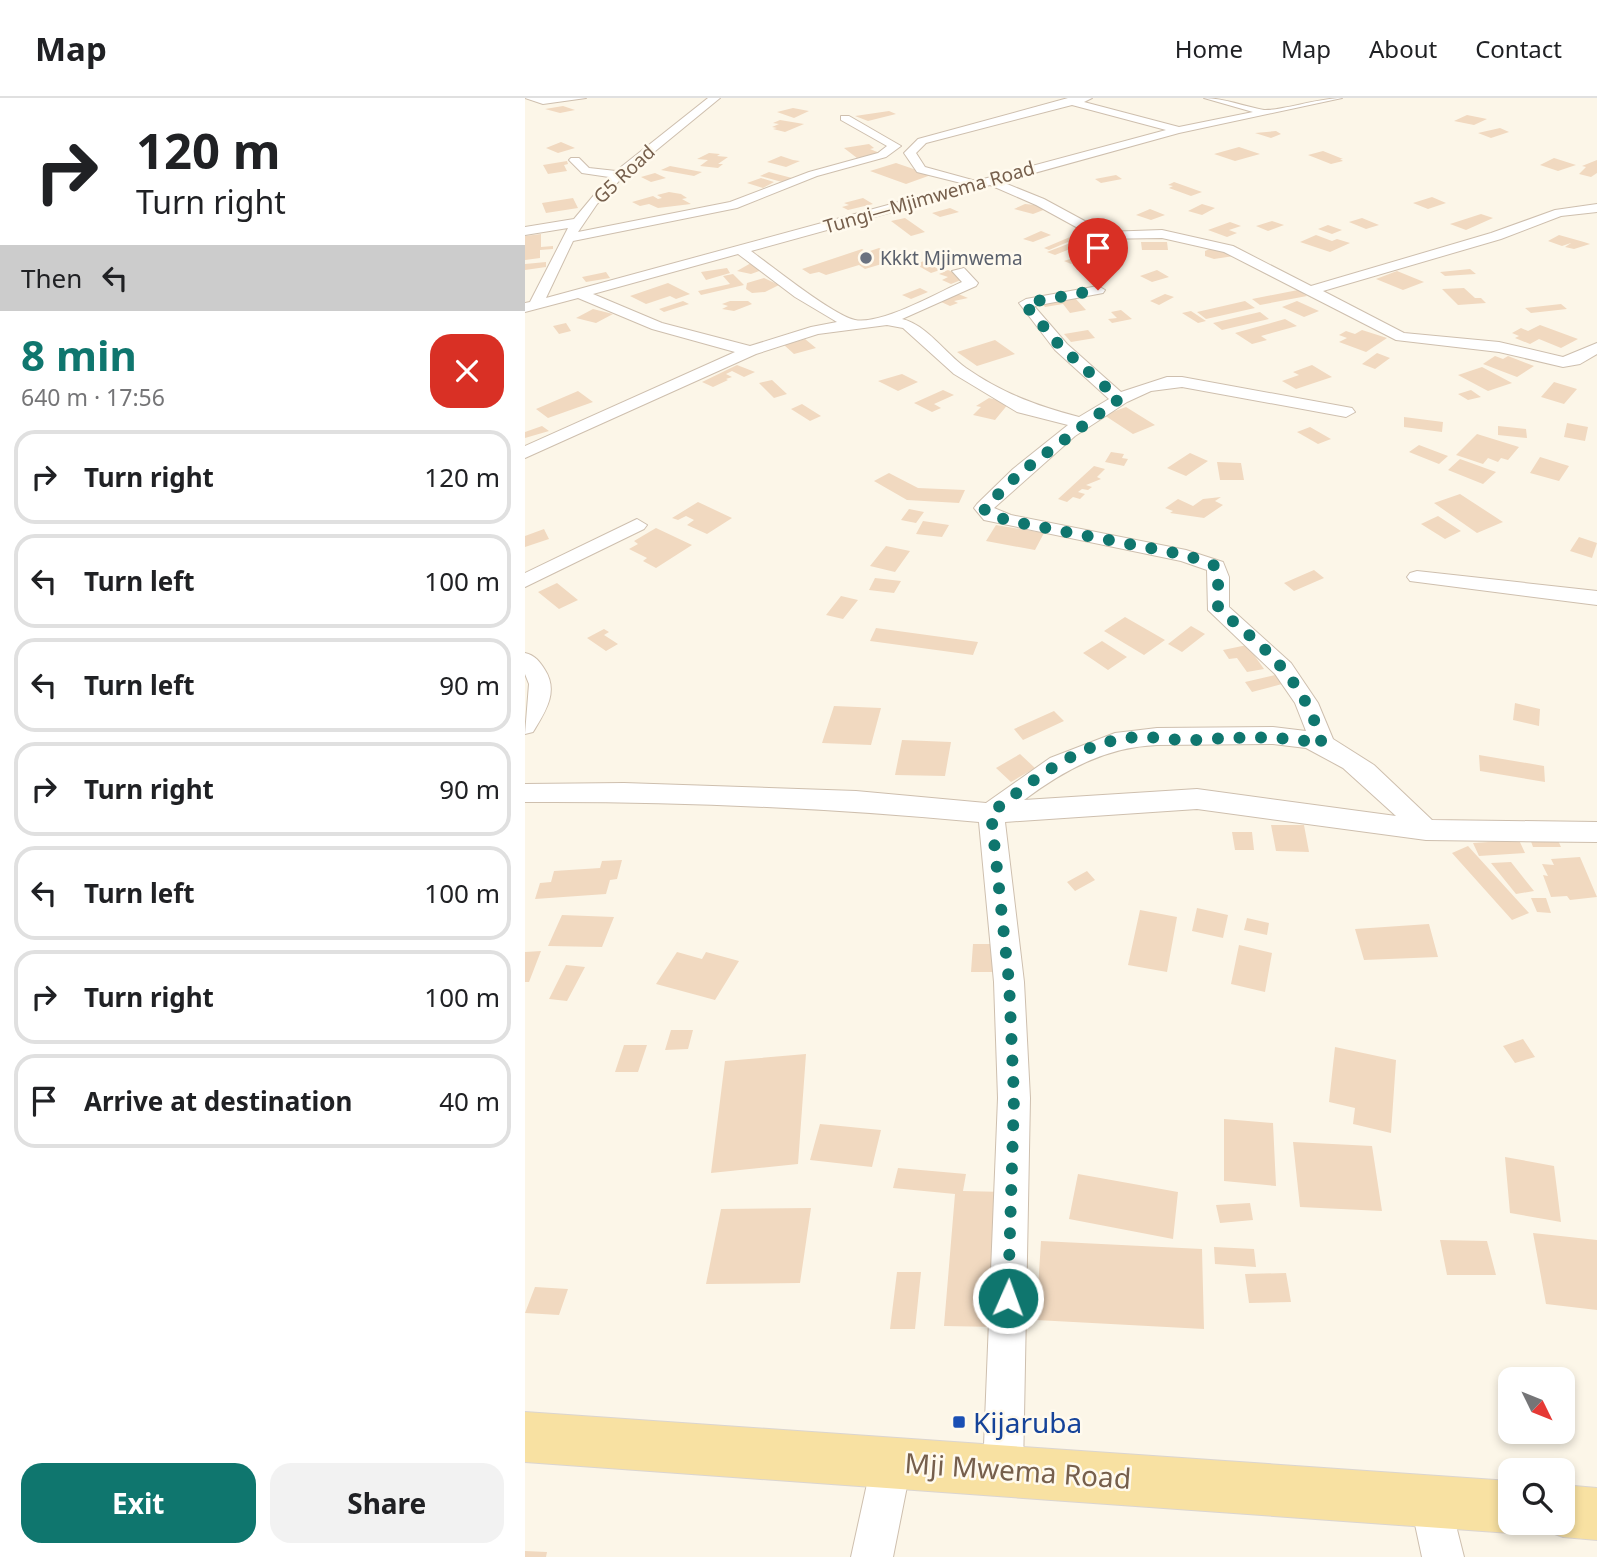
<!DOCTYPE html>
<html lang="en">
<head>
<meta charset="utf-8">
<style>
  :root { --surface:#fff; --page:#f2f2f2; --text:#202124; --muted:#757577; --line:#e0e0e0; --accent:#0f766e }
  body { margin:0; font-family:"Noto Sans",sans-serif; background:var(--page); color:var(--text); height:100vh; display:flex; flex-direction:column; font-size:26px; white-space:nowrap }
  * { box-sizing:border-box; margin:0 }
  p { font-size:23px; color:var(--muted) }
  .icon { flex:none; width:38px; height:38px; fill:none; stroke:currentColor; stroke-width:2; stroke-linecap:round; stroke-linejoin:round }
  .map { position:relative; flex:1; overflow:hidden }
  .drawer { display:flex; flex-direction:column; background:var(--surface); width:525px }
  .drawer>* { flex:none }
  .guide { background:#fff; color:var(--text); overflow:hidden }
  .needle { width:46px; rotate:133deg }
  .tools { position:absolute; left:973px; top:1269px; display:grid; gap:14px }
  .tools a { display:grid; place-items:center; width:77px; height:77px; border-radius:14px; background:var(--surface); box-shadow:0 4px 10px #0003; font-size:35px }
  .pin { position:absolute; display:grid; place-items:center; width:60px; height:60px; color:#fff; margin:-72px -30px; border-radius:50% 50% 50% 0; rotate:-45deg; box-shadow:0 0 7px #0007 }
  .pin .icon { rotate:45deg }
  .me { position:absolute; width:77px; margin:-38px; rotate:2deg; stroke-linejoin:round; filter:drop-shadow(0 0 5px #0008) }
  .turn { display:flex; align-items:center; gap:24px; height:147px; padding:0 21px; font-size:32px }
  .turn .icon { width:91px; height:91px; stroke-width:2.5 }
  .turn b { display:block; font-size:49px; line-height:60px }
  .then { display:flex; align-items:center; height:66px; padding:0 21px; background:#0003; gap:14px; font-size:26px }
  .round { display:grid; place-items:center; flex:none; width:74px; height:74px; border-radius:21px; background:var(--page) }
  .head { display:flex; align-items:center; justify-content:space-between; height:119px; padding:0 21px }
  h1 { font-size:42px; font-weight:700; line-height:52px; color:var(--accent) }
  .primary-button { display:flex; gap:14px; margin-top:auto; padding:14px 21px }
  .primary-button a { flex:1; height:80px; border-radius:21px; background:var(--accent); color:#fff; font-size:28px; font-weight:700; line-height:80px; text-align:center }
  .primary-button a+a { background:var(--page); color:var(--text) }
  ul { padding:0; list-style:none }
  li { display:flex; align-items:center; gap:21px; height:94px; margin:0 14px 10px; padding:0 7px; border:4px solid var(--line); border-radius:21px }
  li div { flex:1 }
  li b { display:block; font-size:26px }
  li em { font-style:normal }
  header { display:flex; align-items:center; gap:42px; box-sizing:border-box; height:98px; padding:0 35px; background:var(--surface); border-bottom:2px solid var(--line) }
  header strong { font-size:33px }
  nav { display:flex; gap:38px; margin-inline-start:auto; font-size:24px }
  main { display:flex; flex:1; min-height:0 }
  .map>svg:first-child { display:block }
  .building { fill:#f1d9c0 }
  .lines { fill:none; stroke-linecap:round; stroke-linejoin:round }
  .minor-casing { stroke:#cebfae; stroke-width:2 }
  .major-casing { stroke:#dbd5d0; stroke-width:2 }
  .minor { fill:#fff; fill-rule:evenodd }
  .major { fill:#f8e1a2; fill-rule:evenodd }
  .route { stroke:#0f766e; stroke-width:12; stroke-dasharray:0 21.6 }
  .worship-dot { fill:#6b7280; stroke:#fffaee; stroke-width:2.5 }
  .transit-dot { fill:#1a4fb4; stroke:#fffaee; stroke-width:2.5 }
  .labels { text-anchor:middle; dominant-baseline:central; stroke-width:5; stroke-linejoin:round; paint-order:stroke }
  .far-street-label { font-size:19px; fill:#765f4c; stroke:#fffaee }
  .far-worship-label { font-size:19px; fill:#5b616d; stroke:#fffaee; text-anchor:start }
  .near-transit-label { font-size:28px; fill:#164399; stroke:#fffaee; text-anchor:start }
  .near-street-label { font-size:28px; fill:#765f4c; stroke:#fffaee }
</style>
</head>
<body>
<header>
<strong>Map</strong>
<nav><a>Home</a><a>Map</a><a>About</a><a>Contact</a></nav>
</header>
<main>
<section class="drawer">
<div class="guide">
<div class="turn"><svg class="icon" aria-label="right" viewBox="0 0 24 24"><path d="M7 20v-9h11M14 6l5 5-5 5"/></svg><div><b>120 m</b>Turn right</div></div>
<div class="then">Then<svg class="icon" aria-label="left" viewBox="0 0 24 24"><path d="M17 20v-9H6M10 6l-5 5 5 5"/></svg></div>
</div>
<div class="head"><div><h1>8 min</h1><p>640 m · 17:56</p></div><a class="round" style="background:#d93025;color:#fff"><svg class="icon" aria-label="close" viewBox="0 0 24 24"><path d="M6 6l12 12M18 6L6 18"/></svg></a></div>
<ul>
<li><svg class="icon" aria-label="right" viewBox="0 0 24 24"><path d="M7 20v-9h11M14 6l5 5-5 5"/></svg><div><b>Turn right</b></div><em>120 m</em></li>
<li><svg class="icon" aria-label="left" viewBox="0 0 24 24"><path d="M17 20v-9H6M10 6l-5 5 5 5"/></svg><div><b>Turn left</b></div><em>100 m</em></li>
<li><svg class="icon" aria-label="left" viewBox="0 0 24 24"><path d="M17 20v-9H6M10 6l-5 5 5 5"/></svg><div><b>Turn left</b></div><em>90 m</em></li>
<li><svg class="icon" aria-label="right" viewBox="0 0 24 24"><path d="M7 20v-9h11M14 6l5 5-5 5"/></svg><div><b>Turn right</b></div><em>90 m</em></li>
<li><svg class="icon" aria-label="left" viewBox="0 0 24 24"><path d="M17 20v-9H6M10 6l-5 5 5 5"/></svg><div><b>Turn left</b></div><em>100 m</em></li>
<li><svg class="icon" aria-label="right" viewBox="0 0 24 24"><path d="M7 20v-9h11M14 6l5 5-5 5"/></svg><div><b>Turn right</b></div><em>100 m</em></li>
<li><svg class="icon" aria-label="arrive" viewBox="0 0 24 24"><path d="M6 21V4h12l-3 4 3 4H6"/></svg><div><b>Arrive at destination</b></div><em>40 m</em></li>
</ul>
<div class="primary-button"><a>Exit</a><a>Share</a></div>
</section>
<div class="map">
<svg width="1072" height="1459" viewBox="0 0 1072 1459">
  <rect width="100%" height="100%" fill="#fcf6e8"/>
  <path class="building" d="M38,8L50,12L35,15L20,11Z
    M268,10L284,13L269,20L252,14Z
    M364,13L371,16L343,23L330,18Z
    M942,17L962,21L949,27L929,23Z
    M255,22L279,26L260,34L248,31L252,30L247,29L254,26L248,25Z
    M975,30L984,34L966,40L953,35Z
    M751,33L756,36L746,40L730,35Z
    M36,44L50,50L33,55L21,50Z
    M344,46L349,50L345,51L357,56L332,60L319,50Z
    M714,49L735,56L710,63L689,56Z
    M798,53L818,61H815L818,63L806,66L783,57Z
    M184,55L195,56L192,58L203,59L193,66H198L193,70L175,68L183,62L172,61Z
    M256,58L268,62L275,63L261,69L242,64Z
    M1029,60L1051,67L1033,73L1015,67Z
    M1072,62V75L1066,79L1054,76L1061,69L1057,68Z
    M42,63L43,66L39,67L42,73L23,76L18,67Z
    M371,65L406,77L381,86L345,73Z
    M145,68L177,74L169,78L136,72Z
    M244,74L267,80L257,84L235,78Z
    M130,75L141,80L126,84L116,79Z
    M591,77L597,81L576,85L570,81Z
    M236,80L249,84L238,90L222,85Z
    M649,84L677,94L666,98L644,90L648,88L643,87Z
    M144,94L156,96L162,100L157,101L166,106L133,110L124,106L115,108L107,104L128,98L133,101L137,100L132,97Z
    M907,99L921,105L903,111L888,105Z
    M48,100L53,110L21,115L17,105Z
    M338,100L348,106L323,112L317,109L324,107L319,105Z
    M500,106L511,107L521,111L508,116L489,111Z
    M677,106L690,110L677,117L663,113Z
    M425,110L434,114L415,119L407,115Z
    M625,111L640,117L626,122L611,117Z
    M956,116L968,120L941,132L925,126Z
    M380,120L400,134L386,138L366,123Z
    M837,120L854,127L841,131L824,124Z
    M747,123L759,127L743,133L731,128Z
    M705,124L716,128L704,132L712,135L702,139L683,132Z
    M803,127L817,132L807,136L793,131Z
    M516,133L526,137L508,144L498,141Z
    M16,136V149L28,148V151L15,152V160L0,162V138Z
    M791,137L807,143L812,141L825,145L805,154L775,144Z
    M1034,137L1059,144L1065,146L1049,151L1040,149L1046,145L1037,148L1023,143Z
    M545,139L550,141L524,152L519,150Z
    M561,139L584,148L571,153L555,147L530,157L522,154Z
    M616,144H642L643,152H617Z
    M354,150L368,157L354,161L360,165L340,171L334,167L301,177L294,174L285,176L277,171L337,151L342,154Z
    M687,150H696L709,158L689,161L680,158V153Z
    M465,154L481,156L469,167L453,164Z
    M566,154L573,157L546,166L539,163Z
    M399,163L415,172L406,175L390,166Z
    M21,164V169L0,172V166Z
    M226,165L237,172L226,176L212,173Z
    M202,170L205,175L181,182L176,174Z
    M945,171L951,176L920,178L915,174Z
    M423,172L441,180L426,186L417,182L423,179L414,176Z
    M632,172L644,179L627,184L615,178Z
    M872,173L899,184L878,192L851,181Z
    M81,174L85,180L61,184L57,179Z
    M208,176L219,187L176,197L173,193L205,186L198,178Z
    M239,180L254,187L240,194L227,195L221,191L222,185Z
    M143,185L165,196L151,201L145,198L121,206L105,198Z
    M395,190L403,194L386,201L377,197Z
    M939,190L950,200H956L961,205L933,207L917,191Z
    M773,192L782,198L735,207L727,201Z
    M431,195L443,200L429,203L433,205L425,208L412,202Z
    M640,196L649,199L634,207L625,203Z
    M550,200L561,212L545,215L538,206L520,209L517,205Z
    M158,203L164,206L139,214L134,211Z
    M205,203H223L227,206L209,213L197,211L203,208L197,206Z
    M720,203L730,210L681,221L672,214Z
    M772,203L794,213L779,219L757,209Z
    M1036,206L1042,211L1006,215L1000,210Z
    M68,211L88,216L71,225L51,220Z
    M596,212L607,221L587,225L583,221L592,220L586,214Z
    M666,213L681,223L673,225L657,215Z
    M735,214L744,221L697,232L688,225Z
    M760,221L772,228L736,238L742,242L727,246L710,235Z
    M41,225L46,233L34,236L28,228Z
    M1015,227L1053,241L1036,250L1014,241L1005,246L990,240L994,238L987,235L996,230L1003,233Z
    M563,232L570,240L546,244L539,236Z
    M837,232L862,240L841,254L814,244L822,240L814,237L821,233L830,236Z
    M280,241L291,250L269,256L259,247Z
    M470,242L490,256L452,268L432,254Z
    M852,255L865,260L850,271L837,266Z
    M970,258L978,261L983,258L1009,268L992,279L958,266Z
    M212,267L230,274L219,279L207,273L201,276L207,279L201,281L203,282L188,289L177,284Z
    M787,267L807,279L771,291L757,283L774,277L768,274Z
    M957,269L987,285L963,293L933,277Z
    M377,276L393,284L373,293L353,283Z
    M247,282L262,296L249,300L234,285Z
    M1029,284L1052,291L1039,306L1016,299Z
    M418,292L429,297L409,306L416,310L407,314L389,305Z
    M946,292L956,299L943,302L933,296Z
    M53,293L68,304L23,320L11,311Z
    M464,300L484,305L470,322L448,317L456,309L451,308Z
    M277,306L296,318L285,323L266,311Z
    M601,309L630,327L608,336L579,317Z
    M879,319L918,324L917,334L879,329Z
    M1042,325L1063,329L1060,343L1039,339Z
    M17,328L24,333L0,340V334Z
    M973,328L1001,331L1002,340L973,337Z
    M785,329L806,341L793,346L772,334Z
    M952,336L994,349L983,362L976,360L973,364L963,360L958,366L931,357Z
    M894,347L923,358L914,366L884,354Z
    M586,354L599,356L597,360L603,361L599,368L580,364Z
    M665,355L683,363L661,378L642,370Z
    M1015,359L1044,368L1034,383L1005,375Z
    M935,361L971,374L958,386L923,372Z
    M692,364L716,365L719,382H695Z
    M569,368L580,371L572,379L576,381L561,387L567,389L563,392L557,391L553,394L560,396L555,401L548,399L542,404L533,401Z
    M364,375L393,390L440,392L434,405L382,402L349,383Z
    M935,396L978,424L952,435L909,405Z
    M696,399L690,403L698,407L679,420L645,415L648,413L640,410L653,401L668,408L678,401Z
    M173,404L207,420L182,436L162,427L169,422L161,418L153,422L147,420Z
    M384,411L399,414L391,425L376,422Z
    M913,418L936,433L920,441L896,426Z
    M398,423L424,427L417,439L391,436Z
    M471,427L519,435L510,452L461,443Z
    M131,430L167,447L131,470L118,463L122,460L104,451L113,446L109,443Z
    M19,431L24,441L0,449V438Z
    M1054,439L1072,445L1067,460L1045,453Z
    M361,448L385,453L370,474L345,468Z
    M789,472L799,480L769,493L759,485Z
    M350,480L376,483L369,495L344,492Z
    M32,485L53,502L34,511L13,494Z
    M316,498L333,502L318,521L301,517Z
    M600,519L640,542L619,557L579,533Z
    M666,528L680,536L657,554L643,546Z
    M351,530L453,544L448,557L345,543Z
    M79,531L84,534L79,537L93,546L81,553L62,540Z
    M577,543L602,559L583,572L558,555Z
    M722,547L739,571L722,574L712,560L704,561L698,552Z
    M750,577L757,586L727,594L720,584Z
    M990,605L1015,611L1014,628L988,622Z
    M309,608L356,610L346,647L297,645Z
    M529,613L539,623L498,642L489,631Z
    M377,642L426,644L420,678L370,677Z
    M495,656L510,670L486,684L471,670Z
    M954,657L1019,668L1020,684L955,673Z
    M746,727H779L784,754L751,753Z
    M707,734H727L729,752H710Z
    M1004,738H1031L1036,749H1008Z
    M994,742L1000,755L954,758L948,745Z
    M943,748L1004,815L987,822L927,755Z
    M1055,759L1072,799L1045,802L1042,798L1026,799L1018,777L1023,778L1017,766L1029,767L1026,761Z
    M97,762L92,781L85,782L81,796L10,801L15,785L26,784L29,773L75,770L77,763Z
    M986,764L1009,793L991,796L966,765Z
    M562,773L570,782L550,793L542,784Z
    M1006,800H1021L1026,815L1012,814Z
    M672,810L703,817L698,840L667,833Z
    M615,812L652,819L642,874L603,867Z
    M37,817L89,819L77,849L23,848Z
    M722,820L744,825L742,837L719,832Z
    M904,826L913,859L839,862L830,831Z
    M448,846H475L474,874H446Z
    M714,847L747,855L740,894L706,886Z
    M16,853L4,884H0V854Z
    M152,854L177,861L181,854L214,863L190,902L131,886Z
    M41,867L60,869L42,903L24,901Z
    M146,932H168L163,951L140,952Z
    M998,941L1010,959L990,965L978,948Z
    M99,947H122L113,974H90Z
    M810,949L871,962L866,1035L828,1026L830,1010L804,1004Z
    M281,956L273,1066L186,1075L200,963Z
    M699,1021L748,1025L751,1088L699,1083Z
    M295,1026L356,1032L347,1069L285,1062Z
    M768,1044L847,1048L857,1113L775,1109Z
    M980,1059L1029,1068L1036,1124L985,1115Z
    M373,1070L441,1076L438,1093L480,1094L473,1229L419,1228L430,1096L368,1090Z
    M553,1076L653,1094L648,1141L544,1121Z
    M725,1105L728,1122L695,1125L691,1107Z
    M286,1110L275,1185L181,1186L196,1111Z
    M1008,1135L1072,1142V1212L1021,1206Z
    M915,1142L962,1143L971,1177H922Z
    M516,1143L677,1151L679,1231L511,1222Z
    M689,1149L729,1151L731,1169L690,1166Z
    M372,1174H396L390,1231H365Z
    M761,1175L766,1204L724,1205L720,1176Z
    M10,1189L43,1191L34,1217L0,1215Z
    M0,1453L22,1454L21,1459H0Z"/>
  <g class="lines">
    <g class="minor-casing">
      <path id="minor" d="M0,0H61L18,6Z
        M183,0H195L95,82L72,106L53,134L205,104L284,74L353,55L362,48L316,22V18H324L376,48L361,59L292,78L212,110L48,143L21,200L440,86L392,74L379,55L393,41L543,0H567L559,4L654,29L728,14L679,0C700,0 720,9 739,12C755,13 794,0 817,0L654,35L477,84L519,101L580,134L637,132L708,148L786,188L966,135L1030,112L1072,106V114L1036,118L976,141L798,193L879,235L974,244L1038,259L1072,245V256L1055,266L1038,269L974,254L871,242L699,154L637,140L573,141L511,107L465,87L226,153C245,167 309,218 330,222C356,227 412,195 437,184L427,173L439,170L453,185L451,188L377,221C402,227 420,255 441,270C477,295 512,308 554,319L584,301L530,252L494,205L501,201L573,188L580,192L578,195L509,208L542,246L596,294L642,279H657L827,310L830,314L821,319L657,289L626,293L602,304L550,338L469,410L486,417L661,452L698,464L704,479V509L766,565L793,605L808,641L849,667L907,722L1072,724V744L901,742L672,711L480,724L499,884L505,1000L498,1372L492,1386L478,1392L464,1386L458,1372L473,1000L469,884L454,724C303,710 152,703 0,704V686L99,685L331,693L461,705L525,660L590,635L632,630L748,629L781,633L770,605L750,576L683,512L682,472L656,463L459,422L449,410L452,406L488,371L543,327L492,314L429,276L378,230L362,227L293,236L231,256L0,360V348L210,254L127,231L53,200L0,214V205L5,204L43,130L0,137V129L49,121L84,79L57,75L44,62L46,60H54L64,70L91,73ZM547,7L641,32L451,83L400,69L391,55L401,45ZM213,156L270,199L312,224L286,229L225,248L137,225L68,196ZM632,647L748,646L781,650L818,670L871,718L672,691L499,702C539,672 581,649 632,647Z
        M112,421L122,427L119,431L0,489V475Z
        M892,473L1072,493V507L885,483L882,479L885,475Z
        M0,555C10,557 15,564 20,572C34,594 20,614 8,634L0,636L4,586L0,576Z
        M367,1343L381,1349L387,1363L368,1459H326L347,1363L353,1349Z
        M906,1382L921,1388L939,1459H897L885,1403L891,1388Z"/>
    </g>
    <g class="major-casing">
      <path id="major" d="M0,1314L985,1383V1424H1005L985,1435L0,1364Z
        M1038,1387L1072,1390V1442L1038,1439L1019,1432L1017,1424H1038Z"/>
    </g>
    <use href="#minor" class="minor"/>
    <use href="#major" class="major"/>
  </g>
  <g class="lines">
    <path class="route" d="M483,1200L489,1000L484,884L466,715C509,681 559,640 616,639C634,639 652,643 670,642C714,639 754,637 797,646C781,585 742,550 694,512C689,497 697,482 691,468L661,457L485,423L461,415L459,410L496,374L594,301L536,249L502,209L501,205L573,192"/>
  </g>
  <circle class="worship-dot" cx="341" cy="160" r="7"/>
  <rect class="transit-dot" x="427" y="1317" width="14" height="14" rx="3.5"/>
  <g class="labels">
    <g class="far-street-label">
      <text transform="translate(99 76) rotate(-43)">G5 Road</text>
      <text transform="translate(404 99) rotate(-16)">Tungi—Mjimwema Road</text>
    </g>
    <g class="far-worship-label">
      <text x="355" y="160">Kkkt Mjimwema</text>
    </g>
    <g class="near-transit-label">
      <text x="448" y="1324">Kijaruba</text>
    </g>
    <g class="near-street-label">
      <text transform="translate(493 1372) rotate(4)">Mji Mwema Road</text>
    </g>
  </g>
</svg>
<div class="tools">
<a><svg class="needle" viewBox="-14 -14 28 28"><path d="M0-13l5 13h-10z" fill="#e53935"/><path d="M0 13l5-13h-10z" fill="#757577"/></svg></a>
<a><svg class="icon" aria-label="search" viewBox="0 0 24 24"><circle cx="10" cy="10" r="6"/><path d="M15 15l6 6"/></svg></a>
</div>
<div class="pin" style="left:573px;top:192px;background:#d93025"><svg class="icon" aria-label="arrive" viewBox="0 0 24 24"><path d="M6 21V4h12l-3 4 3 4H6"/></svg></div>
<svg class="me" style="left:483px;top:1200px" viewBox="-20 -20 40 40"><circle r="17" fill="#0f766e" stroke="#fff" stroke-width="3"/><path d="M0-11L8 9 0 5-8 9z" fill="#fff"/></svg>
</div>
</main>
</body>
</html>
